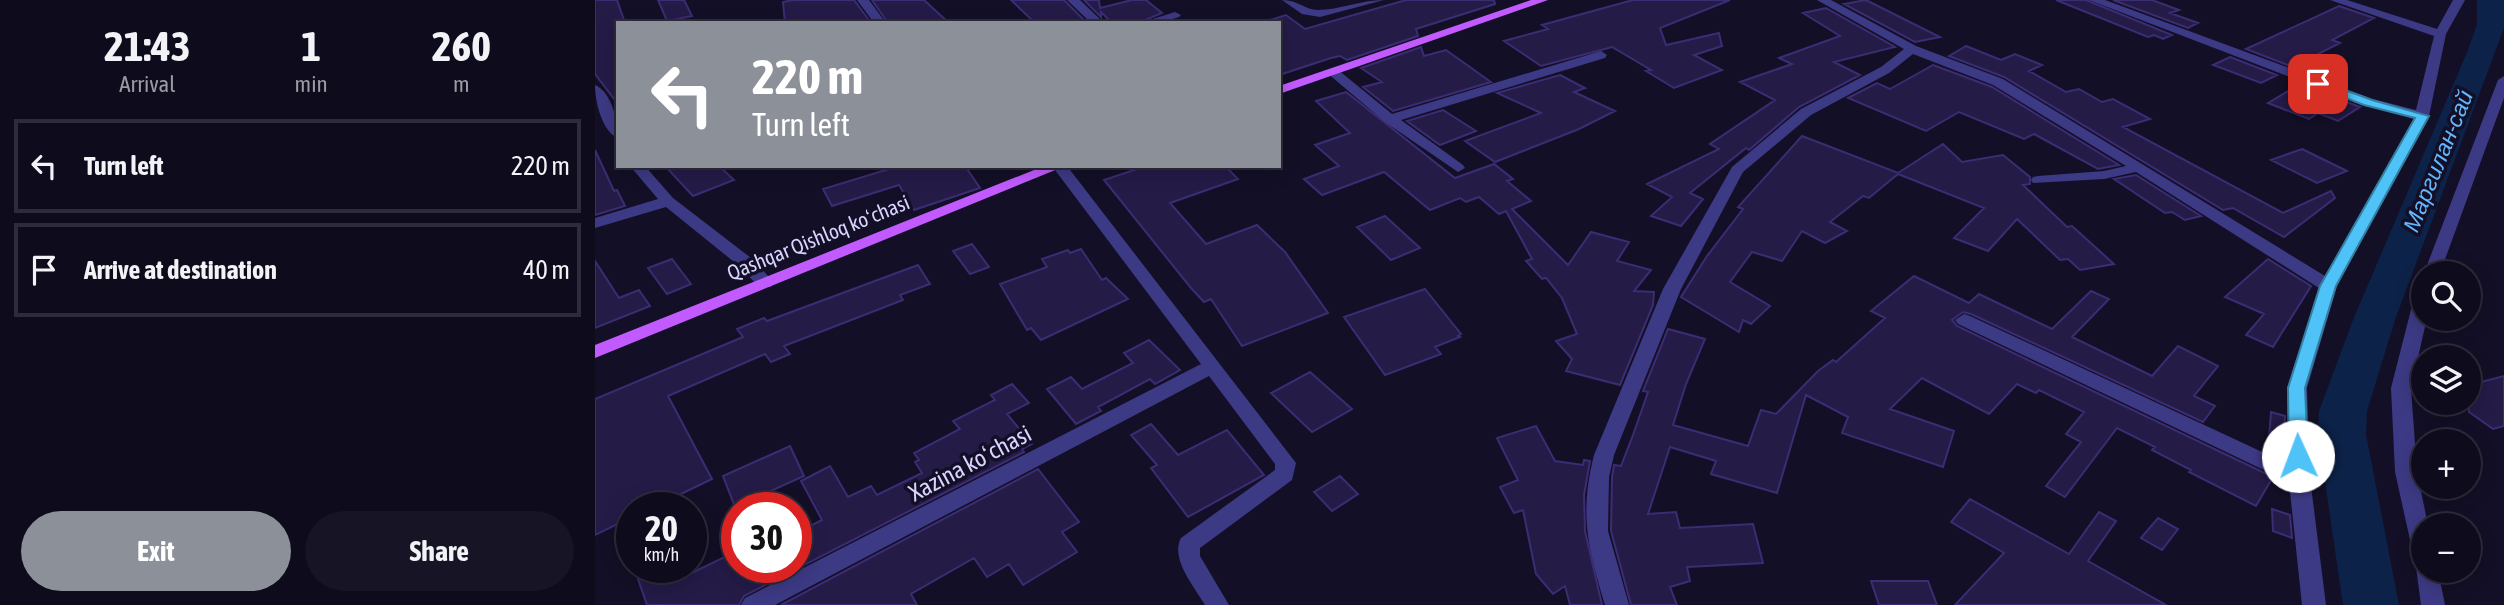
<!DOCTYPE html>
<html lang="en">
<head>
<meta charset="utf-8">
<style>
  :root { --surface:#0e0b1c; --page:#171425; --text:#f1f3f6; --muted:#9b9ba3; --line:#2e2b3b; --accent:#8c9099 }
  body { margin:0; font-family:"Asap Condensed",sans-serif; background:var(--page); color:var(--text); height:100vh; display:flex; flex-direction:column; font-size:26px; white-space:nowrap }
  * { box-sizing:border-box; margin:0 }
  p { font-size:23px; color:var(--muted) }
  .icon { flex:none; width:38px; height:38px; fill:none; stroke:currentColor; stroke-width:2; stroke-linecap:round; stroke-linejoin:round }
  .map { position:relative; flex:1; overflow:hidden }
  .sheet { display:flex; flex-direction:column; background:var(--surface); width:595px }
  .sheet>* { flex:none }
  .banner { position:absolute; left:21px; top:21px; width:665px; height:147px; border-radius:0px; box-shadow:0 4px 18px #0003,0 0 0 2px var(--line); background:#8c9099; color:#fff; overflow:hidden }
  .buttons { position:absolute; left:1816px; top:261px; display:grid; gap:14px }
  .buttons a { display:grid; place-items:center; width:70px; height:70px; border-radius:50%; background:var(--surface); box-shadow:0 4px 18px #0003,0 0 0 2px var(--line); font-size:35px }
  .speed { position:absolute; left:21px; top:492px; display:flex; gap:14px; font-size:35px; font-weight:700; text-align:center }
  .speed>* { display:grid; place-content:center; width:91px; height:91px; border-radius:50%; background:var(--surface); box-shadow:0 4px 18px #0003,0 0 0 2px var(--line); line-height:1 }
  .speed small { font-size:18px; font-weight:400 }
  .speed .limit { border:10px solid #d22; background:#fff; color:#111 }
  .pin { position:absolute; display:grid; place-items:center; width:60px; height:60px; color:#fff; margin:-30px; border-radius:14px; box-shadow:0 4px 10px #0006 }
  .me { position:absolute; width:77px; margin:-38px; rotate:358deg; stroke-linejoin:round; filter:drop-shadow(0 0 5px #0008) }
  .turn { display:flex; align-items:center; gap:24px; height:147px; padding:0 21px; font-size:32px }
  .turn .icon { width:91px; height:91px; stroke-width:2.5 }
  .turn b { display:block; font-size:49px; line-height:60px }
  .eta { display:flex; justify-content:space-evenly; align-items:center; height:119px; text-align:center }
  .eta b { font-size:42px; font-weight:700; line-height:49px }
  .cta { display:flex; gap:14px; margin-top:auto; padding:14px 21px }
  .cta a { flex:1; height:80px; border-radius:42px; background:var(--accent); color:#fff; font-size:28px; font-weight:700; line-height:80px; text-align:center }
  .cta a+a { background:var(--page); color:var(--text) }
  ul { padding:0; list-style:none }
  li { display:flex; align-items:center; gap:21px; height:94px; margin:0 14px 10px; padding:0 7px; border:4px solid var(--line); border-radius:0px }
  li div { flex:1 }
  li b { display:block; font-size:26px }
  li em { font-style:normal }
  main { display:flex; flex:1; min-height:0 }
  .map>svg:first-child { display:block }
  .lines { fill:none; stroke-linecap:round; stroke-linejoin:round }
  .river { fill:#0c2248; fill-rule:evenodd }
  .building { fill:#241b47; stroke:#3b2d73; stroke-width:2 }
  .minor { fill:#3d3a85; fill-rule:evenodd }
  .major { fill:#c25bff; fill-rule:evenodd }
  .route { fill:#4fc3f7; stroke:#337fa1; stroke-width:2 }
  .labels { text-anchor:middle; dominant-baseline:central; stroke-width:7; stroke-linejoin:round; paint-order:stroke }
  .street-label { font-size:21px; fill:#d9d4ff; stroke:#130f26 }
  .water-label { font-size:23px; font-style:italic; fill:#62b6ff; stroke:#130f26 }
  .near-street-label { font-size:24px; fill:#d9d4ff; stroke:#130f26 }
</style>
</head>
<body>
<main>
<section class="sheet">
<div class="eta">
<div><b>21:43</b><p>Arrival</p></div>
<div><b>1</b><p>min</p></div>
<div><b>260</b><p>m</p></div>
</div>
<ul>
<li><svg class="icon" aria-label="left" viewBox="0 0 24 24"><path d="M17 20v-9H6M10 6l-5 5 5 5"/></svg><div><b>Turn left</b></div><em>220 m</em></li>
<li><svg class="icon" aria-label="arrive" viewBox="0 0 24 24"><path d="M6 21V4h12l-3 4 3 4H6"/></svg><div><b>Arrive at destination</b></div><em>40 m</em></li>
</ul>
<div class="cta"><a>Exit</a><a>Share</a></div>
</section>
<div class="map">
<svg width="1909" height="605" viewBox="0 0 1909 605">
  <rect width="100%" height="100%" fill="#130f26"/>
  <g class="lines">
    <path class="river" d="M1882,0H1909V28L1800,320L1772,411L1771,434L1804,605H1748L1723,434L1724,411L1758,320L1873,50L1882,24Z"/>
  </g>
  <path class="building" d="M0,0H22L30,23H23V104L0,74Z
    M63,0H89L97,16L72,21Z
    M198,0H259L276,23H190L188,2Z
    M277,0H329L354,23H293Z
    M416,0H469L492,23H440Z
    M489,0H504L505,8L537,0H551L567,13L543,23H517L506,12V17Z
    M811,0H899L900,4L821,29L823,36L752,60L745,56L736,58L684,75V23H665L691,15L710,29Z
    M1038,0H1135L1065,28L1071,45L1124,33L1127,46L1099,55L1127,70L1079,88L1051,71L1056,70L1017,47L946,66L909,41L953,29L947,25Z
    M1271,0L1345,37L1320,42L1249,4Z
    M1461,0H1491L1577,35L1568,39L1559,35L1553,37Z
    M1518,0H1557L1584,10L1575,13L1603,23L1593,28Z
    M1744,6L1779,18L1737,40L1745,43L1698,67L1651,49Z
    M1231,8L1300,47L1239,62L1265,75L1204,107L1154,150L1151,148L1095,193L1108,199L1086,226L1056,216L1077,197L1052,184L1124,149L1115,144L1180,100L1145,82L1197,64L1184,58L1245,36L1208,13Z
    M1371,46L1406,60L1420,54L1447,65L1434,71L1471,92L1484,89L1507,102L1518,99L1555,119L1528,127L1688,213L1736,191L1740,198L1689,237L1638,208L1628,210L1409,77L1354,56Z
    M826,47L829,56L851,50L896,82L798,111L768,87L787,82L766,68Z
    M1635,57L1682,75L1666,83L1618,65Z
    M1338,65L1397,87L1524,165L1503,169L1439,134L1429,139L1364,112L1331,131L1253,98L1282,83L1295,89Z
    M965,75L990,88L979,92L1020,111L984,129L900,162L870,141L946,113L902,93Z
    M1705,84L1765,107L1743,121L1723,113L1714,119L1673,103Z
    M751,92L860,178L899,164L918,179L912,181L936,201L917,209L973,265L996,232L1034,242L1022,261L1056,270L1039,291L1059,292L1058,305L1025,385L971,371L977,359L961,341L982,334L967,298L951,278L947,279L931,261L937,259L911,211L904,214L884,197L871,202L865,198L835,210L789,172L727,195L709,179L744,166L720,145L755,133L721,101Z
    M848,110L881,131L845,145L812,121Z
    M1207,136L1303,173L1348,144L1367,162L1408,155L1435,177V184L1428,185L1472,227L1477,226L1519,264L1485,270L1473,259L1465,260L1422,219L1393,251L1359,238L1389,208L1303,174L1274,198L1268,196L1235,222L1252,231L1230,243L1207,231L1187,261L1157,252L1135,282L1175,306L1156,324L1148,320L1144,332L1086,297L1112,256L1148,209L1143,207Z
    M1707,149L1752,171L1722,183L1676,160Z
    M0,150L19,191L22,190L30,206L0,215Z
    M70,166H124L139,180L98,196Z
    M293,166H370L385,188L319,210L304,185L237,206L228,189L294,169Z
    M551,166H630L643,179L575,203L611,244L662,225L690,252L733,313L647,346L616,299L609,302L596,288L509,180Z
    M1541,175L1606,216L1590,220L1577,212L1570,213L1519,179Z
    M790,216L825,248L796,260L762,227Z
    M377,244L394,267L375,274L358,251Z
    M486,249L507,280L511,278L533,299L446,340L436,328L432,330L405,284L452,267L447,259L473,250L475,253Z
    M77,259L96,284L72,294L53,268Z
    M1673,259L1716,286L1678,347L1651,335L1669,314L1630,297Z
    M0,261L24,298L44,290L55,306L0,328Z
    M323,265L335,284L305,295L308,300L189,346L195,354L176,362L170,354L73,396L117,479L57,508H37V517L0,535V399L148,337L142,329L169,318L172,321Z
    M1319,276L1374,303L1384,294L1457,329L1496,291L1514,299L1477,337L1557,376L1583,346L1623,366L1599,396L1620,406L1608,422L1376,314L1368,312L1357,320L1362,326L1678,477L1661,506L1594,472L1596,470L1557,450L1560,447L1522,428L1470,497L1451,486L1486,442L1471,434L1489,412L1444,390L1441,393L1422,384L1394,414L1327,378L1295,409L1359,431L1348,467L1247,433L1253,417L1211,395L1182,493L1116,474L1121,461L1075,447L1053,514L1081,512L1085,528L1158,524L1168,563L1092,567L1095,581L1075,587L1082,605H1036L1016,531L1017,477L1019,465L1026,466L1038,435L1053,392L1048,391L1073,329L1110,339L1091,384L1078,425L1153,446L1166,410L1181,414L1223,371L1238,360L1241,362L1290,318L1276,311Z
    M830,289L866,334L863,336L865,337L840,347L846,354L790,375L749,317Z
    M554,340L585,370L560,384L555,379L503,407L506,411L481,424L452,389L476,377L487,389L538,363L529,353Z
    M715,372L757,409L717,432L676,393Z
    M1909,376V426L1898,429L1874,412V385Z
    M417,384L434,403L412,414L437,444L427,449L429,452L149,596L144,605H52L43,579L69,567H75L80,581L142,551V567H201V533L227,520L206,481L235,466L253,497L276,486L282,495L327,473L320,462L324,460L319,453L365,429L358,421L400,400L396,395Z
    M1676,412L1690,416L1688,459L1673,452Z
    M556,424L583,455L632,430L669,475L593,517L556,468L562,465L536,435Z
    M941,426L960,461L988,465L989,460L995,461L989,495L990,531L1007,605H975L970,586L958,594L941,574L928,510L919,513L905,487L923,480L902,438Z
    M195,446L209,476L140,507L128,476Z
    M443,469L484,522L467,532L482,552L428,585L414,564L392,577L379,558L316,594L322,605H186Z
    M745,476L763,494L737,511L719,492Z
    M1375,499L1474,554L1504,512L1521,521L1493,561L1571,605H1360L1409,553L1356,522Z
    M1677,509L1695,515L1697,538L1678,531Z
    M1563,518L1583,529L1567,550L1546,538Z
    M1276,581H1333L1342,605H1284Z"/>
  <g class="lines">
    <path class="minor" d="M262,0H274L291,23H279Z
      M472,0H485L509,23H496Z
      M687,0C703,0 710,10 723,10C744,10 766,0 789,0L725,17L707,14Z
      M1222,0H1236L1321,46L1408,79L1730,276L1819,118L1768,105L1494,0H1510L1778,99L1821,110L1839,36L1735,0H1752L1842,29L1858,0H1870L1851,34L1834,116L1742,286L1712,388L1715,478L1731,605H1707L1694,482L1363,324L1360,320L1369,314L1375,316L1693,464L1692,388L1724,288L1541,172L1509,179L1438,183L1436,180L1438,177L1443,176L1509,171L1531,166L1398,85L1318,54L1294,73L1216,115L1148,172L1086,289L1019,455L1014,477L1013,531L1034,605H1010C993,547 984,515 999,455L1068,289L1137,167L1206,109L1286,67L1309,49Z
      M580,12L586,15L584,17L565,23H545Z
      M1006,51L1012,55L1010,58L806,120L868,165L870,168L863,172L790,122L731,72L737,68L742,69L797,114Z
      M1909,76V98L1845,273H1829L1903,80Z
      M0,85C17,92 23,122 23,138C7,132 0,101 0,85Z
      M35,166H50L78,198L156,258L176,279L179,283L176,287H164L144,266L71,207L0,228V218L63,199Z
      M457,166H472L701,463L697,480L605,548V556L634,605H610C599,586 575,559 586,538L680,470V464L614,376L180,605H146L150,598L606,364Z
      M1829,289V318H1832L1816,388L1822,472L1833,525H1829V570H1843L1850,605H1826L1821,567L1800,472L1796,388L1820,294Z"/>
    <path class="major" d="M936,0H953L684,94V86Z
      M449,166H470L0,358V345Z"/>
  </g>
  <path class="route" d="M1723,80L1777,100L1834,116L1741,286L1710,388L1713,456L1710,461H1697L1694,456L1693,388L1725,286L1820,118L1769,105L1719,86L1717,84Z"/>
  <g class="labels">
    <g class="street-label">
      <text transform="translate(223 237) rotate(-22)">Qashqar Qishloq koʻchasi</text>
    </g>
    <g class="water-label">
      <text transform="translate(1843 161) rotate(-68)">Маргилан-сай</text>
    </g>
    <g class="near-street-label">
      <text transform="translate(375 463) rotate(-28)">Xazina koʻchasi</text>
    </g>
  </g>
</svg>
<div class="buttons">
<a><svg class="icon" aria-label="search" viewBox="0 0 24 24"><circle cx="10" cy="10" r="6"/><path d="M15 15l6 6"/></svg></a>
<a><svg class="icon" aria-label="layers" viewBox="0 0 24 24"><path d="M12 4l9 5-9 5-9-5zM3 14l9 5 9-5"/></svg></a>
<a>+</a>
<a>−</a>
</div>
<div class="speed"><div>20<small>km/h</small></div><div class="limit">30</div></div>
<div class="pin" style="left:1723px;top:84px;background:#d93025"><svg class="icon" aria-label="arrive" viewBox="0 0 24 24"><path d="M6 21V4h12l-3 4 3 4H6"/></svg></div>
<svg class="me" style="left:1703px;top:456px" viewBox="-20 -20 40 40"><circle r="19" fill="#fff"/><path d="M0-13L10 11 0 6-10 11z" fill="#4fc3f7"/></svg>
<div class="banner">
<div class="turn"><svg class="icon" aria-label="left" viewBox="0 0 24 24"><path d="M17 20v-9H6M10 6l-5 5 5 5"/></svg><div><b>220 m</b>Turn left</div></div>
</div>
</div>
</main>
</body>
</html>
